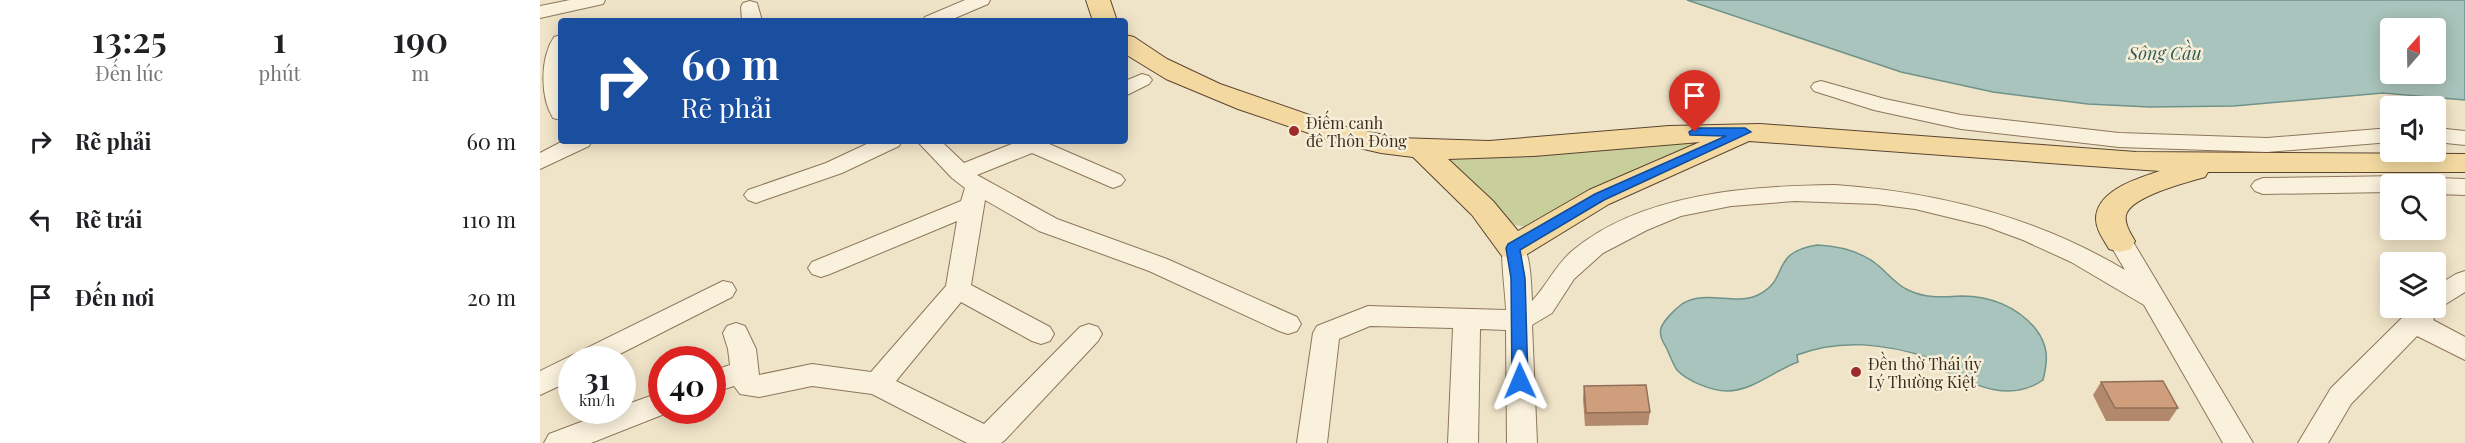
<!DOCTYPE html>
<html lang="vi">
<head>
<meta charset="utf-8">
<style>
  :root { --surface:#fff; --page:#f6f6f6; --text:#202124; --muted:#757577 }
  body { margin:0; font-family:"Playfair Display",serif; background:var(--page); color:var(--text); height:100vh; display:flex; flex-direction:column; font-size:22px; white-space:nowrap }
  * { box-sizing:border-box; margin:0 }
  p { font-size:20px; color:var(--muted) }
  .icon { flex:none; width:33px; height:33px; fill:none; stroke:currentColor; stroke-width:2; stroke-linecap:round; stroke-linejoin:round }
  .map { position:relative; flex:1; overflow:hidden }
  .sheet { display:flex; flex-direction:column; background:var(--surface); width:540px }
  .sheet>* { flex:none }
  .guide { position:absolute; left:18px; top:18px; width:570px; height:126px; border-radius:6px; box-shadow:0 3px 15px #0003; background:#1a4fa0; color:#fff; overflow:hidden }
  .needle { width:39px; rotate:20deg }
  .buttons { position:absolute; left:1840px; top:18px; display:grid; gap:12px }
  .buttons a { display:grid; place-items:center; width:66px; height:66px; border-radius:6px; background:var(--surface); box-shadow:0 3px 15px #0003; font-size:30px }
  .speed { position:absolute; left:18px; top:346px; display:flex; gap:12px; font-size:30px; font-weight:700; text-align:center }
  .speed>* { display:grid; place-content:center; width:78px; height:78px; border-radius:50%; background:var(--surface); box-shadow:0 3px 15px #0003; line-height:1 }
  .speed small { font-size:15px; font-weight:400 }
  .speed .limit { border:9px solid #d22; background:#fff; color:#111 }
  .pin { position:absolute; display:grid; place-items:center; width:51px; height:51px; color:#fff; margin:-62px -26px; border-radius:50% 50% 50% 0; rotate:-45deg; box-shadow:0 0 6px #0007 }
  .pin .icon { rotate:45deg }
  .me { position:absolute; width:66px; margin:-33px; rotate:359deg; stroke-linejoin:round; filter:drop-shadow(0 0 4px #0008) }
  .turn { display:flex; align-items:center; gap:21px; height:126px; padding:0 24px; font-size:27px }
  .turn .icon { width:78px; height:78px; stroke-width:2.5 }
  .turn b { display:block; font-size:42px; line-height:51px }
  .eta { display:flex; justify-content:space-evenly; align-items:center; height:102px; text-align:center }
  .eta b { font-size:36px; font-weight:600; line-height:42px }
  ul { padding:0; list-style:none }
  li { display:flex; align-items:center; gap:18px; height:78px; padding:0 24px }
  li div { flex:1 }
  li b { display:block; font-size:22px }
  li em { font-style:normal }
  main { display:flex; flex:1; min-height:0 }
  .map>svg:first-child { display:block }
  .green { fill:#c9cf9b }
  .water { fill:#a9c4bc; stroke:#6f938a; stroke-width:1.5; fill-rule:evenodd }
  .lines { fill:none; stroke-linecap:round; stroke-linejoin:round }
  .minor-casing { stroke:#8d765c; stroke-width:2 }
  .major-casing { stroke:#5b4430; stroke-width:2 }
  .minor { fill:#faf1dc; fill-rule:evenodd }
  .major { fill:#f3d9a0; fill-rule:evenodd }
  .wall { fill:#b2896c }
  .building { fill:#cf9f7d; stroke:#916f58; stroke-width:1.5 }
  .route { fill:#1a73e8; stroke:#114b97; stroke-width:1.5 }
  .poi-dot { fill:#9e2a2b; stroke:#f7eed8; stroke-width:2 }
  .labels { text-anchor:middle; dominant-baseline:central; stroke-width:5; stroke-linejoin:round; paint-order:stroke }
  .poi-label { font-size:16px; fill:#3d2e20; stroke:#f7eed8; text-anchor:start }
  .water-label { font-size:18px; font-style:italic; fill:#2f5d5a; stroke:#f7eed8 }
</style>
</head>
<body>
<main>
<section class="sheet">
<div class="eta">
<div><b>13:25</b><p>Đến lúc</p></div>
<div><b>1</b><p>phút</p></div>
<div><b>190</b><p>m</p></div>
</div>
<ul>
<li><svg class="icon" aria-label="right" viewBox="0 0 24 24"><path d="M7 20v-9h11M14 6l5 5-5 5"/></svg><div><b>Rẽ phải</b></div><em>60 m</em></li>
<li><svg class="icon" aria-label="left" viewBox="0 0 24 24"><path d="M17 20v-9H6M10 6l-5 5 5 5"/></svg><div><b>Rẽ trái</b></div><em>110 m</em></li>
<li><svg class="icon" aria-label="arrive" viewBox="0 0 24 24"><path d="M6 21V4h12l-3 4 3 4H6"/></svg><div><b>Đến nơi</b></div><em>20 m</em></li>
</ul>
</section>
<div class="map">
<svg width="1925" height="443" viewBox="0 0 1925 443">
  <rect width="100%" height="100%" fill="#f0e4c8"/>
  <path class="green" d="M1156,141L1158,144L1147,152L1014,210L987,227L975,225L909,162L914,156Z"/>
  <path class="water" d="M1147,0H1925V100L1843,93L1694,106L1610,107L1548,104L1453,92L1361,72ZM1851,28H1896V74H1851Z
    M1277,245C1300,246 1322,251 1340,267C1350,276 1357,285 1368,290C1387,299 1403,297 1422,296C1451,296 1477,307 1495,328C1509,346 1508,360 1503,380C1466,406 1426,380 1391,365L1390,358C1346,344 1301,338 1257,355L1258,362C1235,370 1213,391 1187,391C1172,391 1147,381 1137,370C1133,364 1130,356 1127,349C1123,342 1119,336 1121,328C1124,320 1135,309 1142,304C1165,289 1195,306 1218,295C1251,279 1228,253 1277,245Z"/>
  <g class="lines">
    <g class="minor-casing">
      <path id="minor" d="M30,0H65L63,4L0,18V6Z
        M425,0H450L448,4L408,21H382L385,17Z
        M210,1L217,3L222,21H202L201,7L203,3Z
        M21,35V120L13,118C0,97 0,58 14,37Z
        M602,74L609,76L612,80L609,84L585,96V81Z
        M1281,81L1345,99L1421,115L1579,133L1727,138L1851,128V142L1727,152L1579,147L1421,129L1334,110L1274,91L1271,87L1274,83Z
        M1896,128L1925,131V145L1896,142Z
        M23,141H52L49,146L0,169V153Z
        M333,141H362L359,146L302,173L224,200L216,203L208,200L204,195L208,190L286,163Z
        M377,141H401L424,163L479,141H508L507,143L581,175L585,180L581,185L573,188L492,153L437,175L517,219L627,259L757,317L761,324L757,331L748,334L739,331L609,271L499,231L445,200L431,285L510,327L514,334L510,341L501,344L492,341L421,302L356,381L444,424L540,327L549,324L558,327L562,334L558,341L465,440L461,443H427L332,394L272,386L219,397L200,394L194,386L172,393V371L190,365L188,349L183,333L187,326L196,323L205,326L216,349L219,375L272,364L331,372L406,286L417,221L290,274L281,277L272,274L268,268L272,262L421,201L425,188L412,178Z
        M1862,176L1870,179L1873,184H1851V192L1723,194L1715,191L1711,186L1715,181L1723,178Z
        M1896,178L1925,179V195L1896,194V184H1885L1888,181Z
        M1295,185C1398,192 1496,217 1585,270L1568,241L1571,235L1580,232L1589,235L1713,443H1683L1604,305L1531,262L1483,240L1445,226L1375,209L1336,204L1255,201L1191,206L1141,216L1107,230L1063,253L1034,279L1012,313L992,325L997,443H967L966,330L940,329L938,443H908L913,328L830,326L799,339L787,443H757L773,333L777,326L828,306L966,310C966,296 959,250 964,242L973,239L982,242C991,258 991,282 992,301C1007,285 1015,266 1032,251C1101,193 1209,186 1295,185Z
        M1925,271V292L1901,307L1893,320L1925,337V360L1877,336L1811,404L1788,443H1758L1791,388L1872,308H1896V286L1916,274Z
        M183,281L192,283L196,290L192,297L68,360H32V380L0,395V371Z
        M122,392V411H132L51,443H4L9,434L70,411H82V406Z"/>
    </g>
    <g class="major-casing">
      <path id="major" d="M546,0H570L577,21H553Z
        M585,35L594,37L627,59L680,84L801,126L858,138L949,141L1129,126L1220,124L1596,152L1925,154V172H1668L1665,177C1648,182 1591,196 1586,215C1584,224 1591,234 1595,241L1591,249L1580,252L1569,249C1564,240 1556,230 1556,219C1556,190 1599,178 1620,171L1209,141L1069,204L984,256L973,259L962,256L932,215L873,157L841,153L798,143L698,109L626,79L585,54ZM1160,142L1049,190L978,231L953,201L908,159L994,156Z"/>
    </g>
    <use href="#minor" class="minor"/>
    <use href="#major" class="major"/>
  </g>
  <path class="wall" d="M1561,382L1638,408L1629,421H1566L1553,395Z
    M1044,386L1110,412L1108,425L1045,426L1043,399Z"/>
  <path class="building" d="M1623,381L1638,408H1575L1561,382Z
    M1106,385L1110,412L1046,413L1044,386Z"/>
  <path class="route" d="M1155,128H1205L1211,132L1064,200L980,250L985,278L988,381L986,386L980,388L975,386L972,381L971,278L966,248L968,244L1055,194L1186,136L1150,135L1149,132Z"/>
  <g class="poi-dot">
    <circle cx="754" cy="131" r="6"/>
    <circle cx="1316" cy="372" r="6"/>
  </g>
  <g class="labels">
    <g class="poi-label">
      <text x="766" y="122">Điếm canh<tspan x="766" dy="18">đê Thôn Đông</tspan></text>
      <text x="1328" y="363">Đền thờ Thái úy<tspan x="1328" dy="18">Lý Thường Kiệt</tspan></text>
    </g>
    <g class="water-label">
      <text x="1625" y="53">Sông Cầu</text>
    </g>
  </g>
</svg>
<div class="buttons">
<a><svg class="needle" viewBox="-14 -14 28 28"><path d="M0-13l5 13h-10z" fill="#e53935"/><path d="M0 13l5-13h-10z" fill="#757577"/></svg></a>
<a><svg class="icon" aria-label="sound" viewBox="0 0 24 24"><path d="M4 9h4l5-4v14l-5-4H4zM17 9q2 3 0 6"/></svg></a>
<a><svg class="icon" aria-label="search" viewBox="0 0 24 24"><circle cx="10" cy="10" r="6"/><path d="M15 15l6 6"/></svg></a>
<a><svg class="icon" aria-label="layers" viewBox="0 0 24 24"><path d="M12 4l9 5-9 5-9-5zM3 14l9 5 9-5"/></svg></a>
</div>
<div class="speed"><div>31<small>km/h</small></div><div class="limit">40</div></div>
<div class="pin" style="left:1155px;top:132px;background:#d93025"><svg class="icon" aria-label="arrive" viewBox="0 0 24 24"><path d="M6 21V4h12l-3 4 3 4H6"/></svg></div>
<svg class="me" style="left:980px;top:381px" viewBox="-20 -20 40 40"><path d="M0-17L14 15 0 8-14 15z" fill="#1a73e8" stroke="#fff" stroke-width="4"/></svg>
<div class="guide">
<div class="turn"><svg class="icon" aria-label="right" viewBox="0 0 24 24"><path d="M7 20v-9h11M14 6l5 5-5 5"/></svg><div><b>60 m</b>Rẽ phải</div></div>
</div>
</div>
</main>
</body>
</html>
